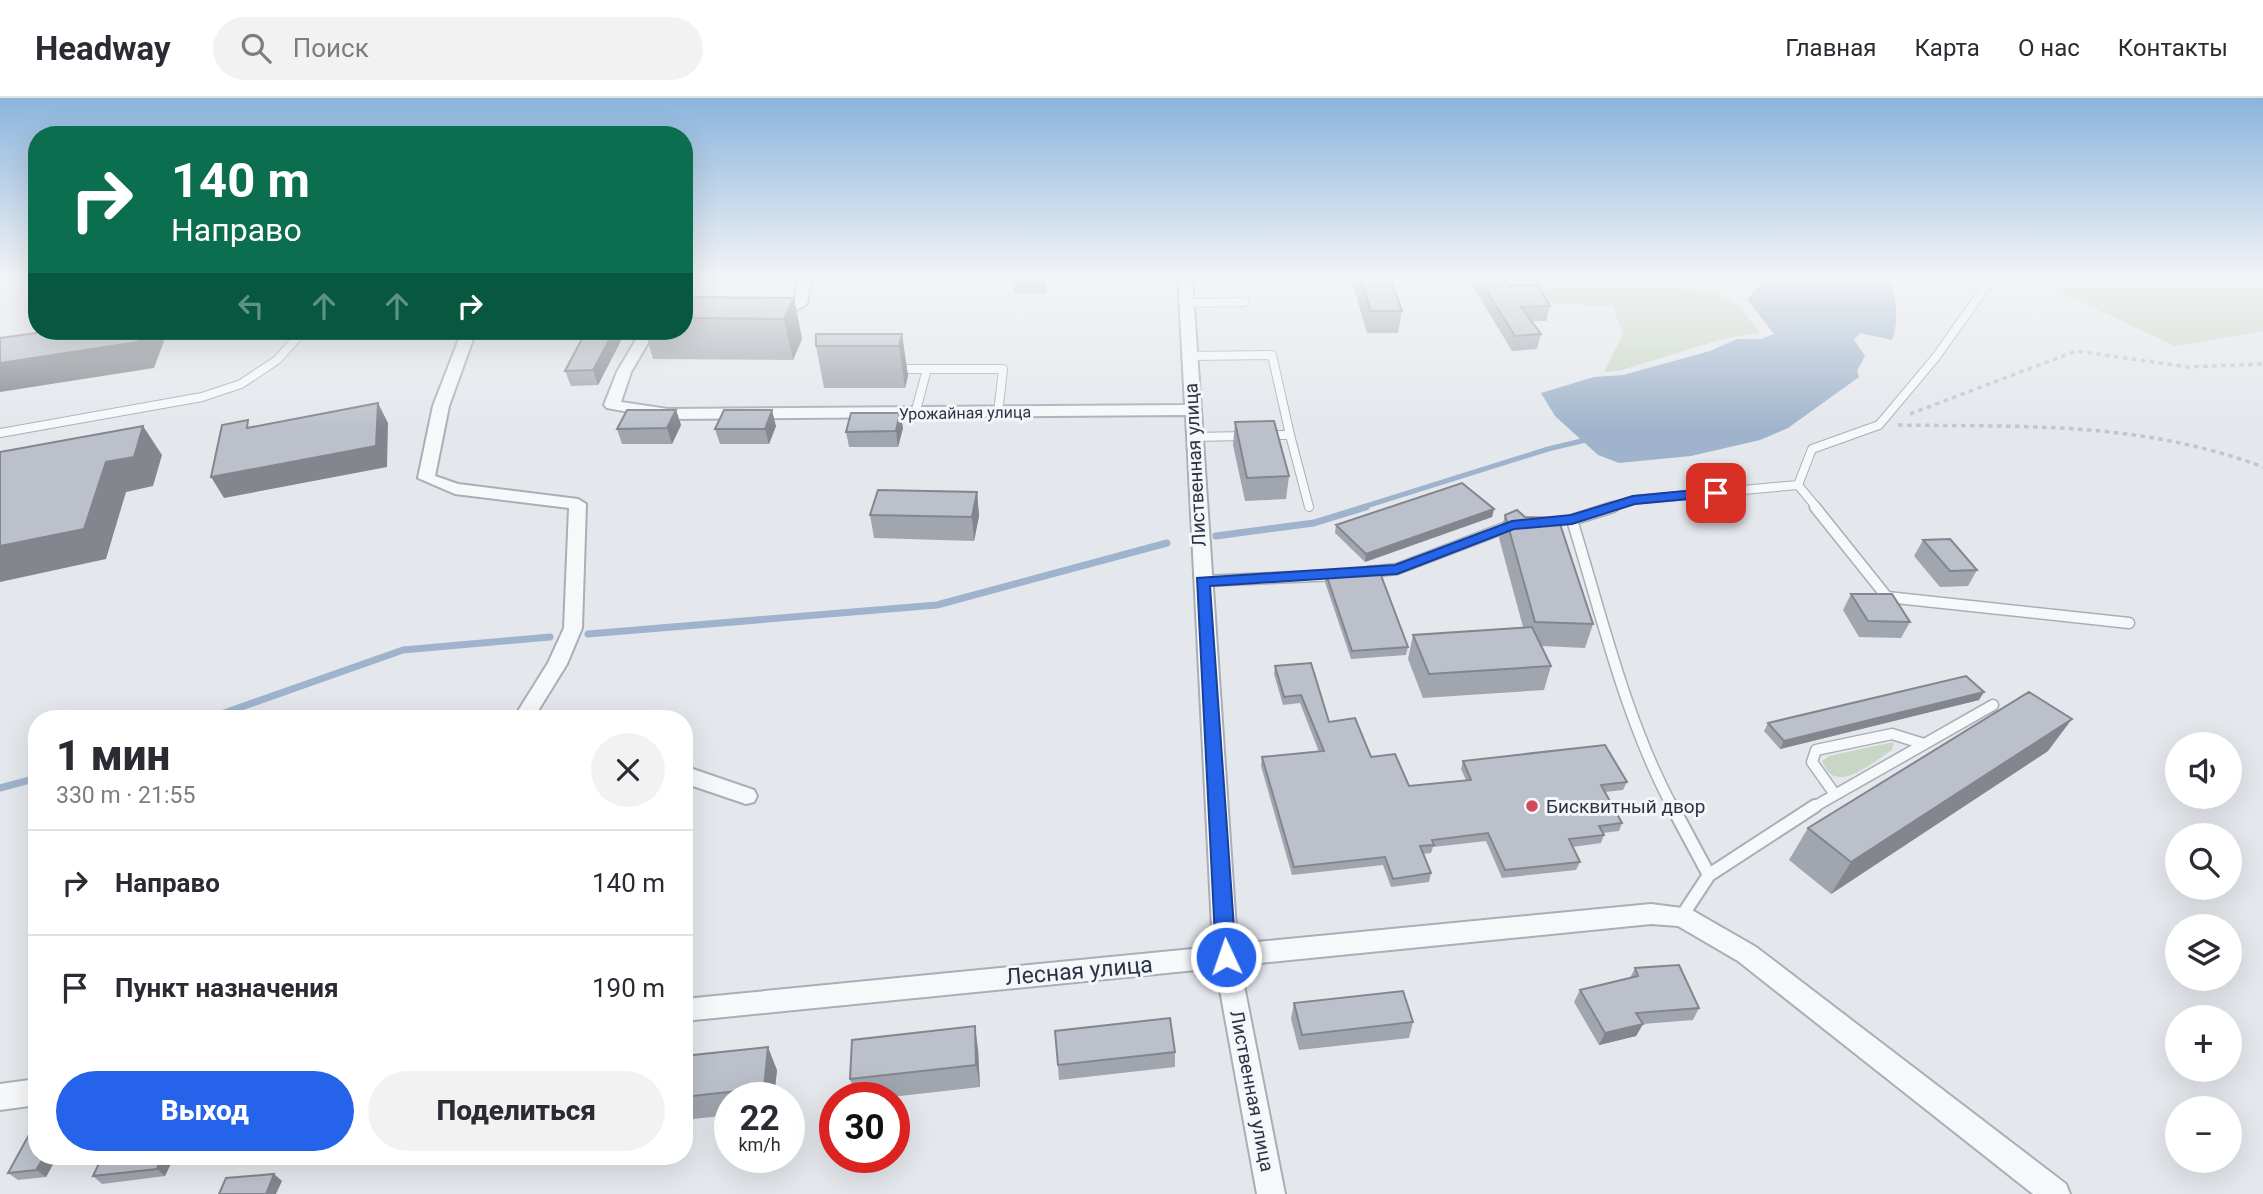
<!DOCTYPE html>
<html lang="ru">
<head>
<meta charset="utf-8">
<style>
  :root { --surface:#fff; --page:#f2f2f3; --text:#2b2b33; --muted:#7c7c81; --line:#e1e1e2; --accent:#2563eb }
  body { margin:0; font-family:Roboto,sans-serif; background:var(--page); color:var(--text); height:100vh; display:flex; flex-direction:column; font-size:26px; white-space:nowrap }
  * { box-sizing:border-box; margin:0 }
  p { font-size:23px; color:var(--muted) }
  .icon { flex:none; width:38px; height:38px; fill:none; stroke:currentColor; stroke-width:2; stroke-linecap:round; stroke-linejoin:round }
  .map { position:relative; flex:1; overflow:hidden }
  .sheet { position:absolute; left:28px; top:612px; width:665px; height:455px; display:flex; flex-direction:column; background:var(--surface); border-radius:28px; box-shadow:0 7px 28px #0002 }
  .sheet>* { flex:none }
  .top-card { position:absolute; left:28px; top:28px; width:665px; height:214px; border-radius:28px; box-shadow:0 7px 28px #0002; background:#0b6e4f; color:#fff; overflow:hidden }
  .fabs { position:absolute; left:2165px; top:634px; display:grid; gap:14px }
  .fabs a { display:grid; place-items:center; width:77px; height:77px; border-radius:50%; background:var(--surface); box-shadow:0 7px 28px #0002; font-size:35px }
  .speed { position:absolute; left:714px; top:984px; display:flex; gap:14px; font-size:35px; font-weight:700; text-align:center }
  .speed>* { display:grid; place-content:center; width:91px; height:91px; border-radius:50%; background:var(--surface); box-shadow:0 7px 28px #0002; line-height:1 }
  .speed small { font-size:18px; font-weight:400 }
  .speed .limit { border:10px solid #d22; background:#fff; color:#111 }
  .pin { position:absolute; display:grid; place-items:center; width:60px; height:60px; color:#fff; margin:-30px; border-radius:14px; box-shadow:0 4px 10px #0006 }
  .me { position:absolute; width:77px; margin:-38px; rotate:357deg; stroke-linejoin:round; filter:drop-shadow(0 0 5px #0008) }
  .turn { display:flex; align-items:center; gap:24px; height:147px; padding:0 28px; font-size:32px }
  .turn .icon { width:91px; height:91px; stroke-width:2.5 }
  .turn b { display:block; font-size:49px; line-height:60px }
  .lanes { display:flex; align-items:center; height:66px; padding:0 28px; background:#0003; justify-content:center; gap:35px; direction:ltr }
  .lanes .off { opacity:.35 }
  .round { display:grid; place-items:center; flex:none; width:74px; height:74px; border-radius:37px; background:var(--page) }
  .headline { display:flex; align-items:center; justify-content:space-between; height:119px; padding:0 28px }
  h1 { font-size:42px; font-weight:800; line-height:52px }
  .button { display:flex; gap:14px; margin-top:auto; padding:14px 28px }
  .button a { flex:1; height:80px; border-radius:42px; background:var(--accent); color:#fff; font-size:28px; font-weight:800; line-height:80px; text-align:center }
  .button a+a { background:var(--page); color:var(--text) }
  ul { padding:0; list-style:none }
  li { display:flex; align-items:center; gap:21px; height:105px; padding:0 28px; border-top:2px solid var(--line) }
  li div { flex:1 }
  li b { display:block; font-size:26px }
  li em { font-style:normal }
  header { display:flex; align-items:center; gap:42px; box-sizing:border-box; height:98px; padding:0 35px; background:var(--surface); border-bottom:2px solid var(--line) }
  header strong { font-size:33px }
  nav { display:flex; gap:38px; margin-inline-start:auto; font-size:24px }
  .search { width:490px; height:63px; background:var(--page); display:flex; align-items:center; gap:18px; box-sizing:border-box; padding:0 24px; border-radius:38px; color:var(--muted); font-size:26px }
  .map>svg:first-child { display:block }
  .green { fill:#c9d6c5 }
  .water { fill:#9fb4cc }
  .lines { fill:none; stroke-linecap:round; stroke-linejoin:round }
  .stream-far1 { stroke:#9fb4cc; stroke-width:5 }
  .stream { stroke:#9fb4cc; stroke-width:7 }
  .service-far2-casing { stroke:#a9aeb7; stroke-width:10 }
  .service-far1-casing { stroke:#a9aeb7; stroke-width:13 }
  .service-casing { stroke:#a9aeb7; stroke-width:16 }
  .minor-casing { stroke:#a9aeb7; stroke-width:4 }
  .path { stroke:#c2c5cb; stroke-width:3.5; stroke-dasharray:4.5 4.5; stroke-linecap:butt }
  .service-far2 { stroke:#f7f8fa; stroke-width:8 }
  .service-far1 { stroke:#f7f8fa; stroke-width:10 }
  .service { stroke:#f7f8fa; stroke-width:12 }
  .minor { fill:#f7f8fa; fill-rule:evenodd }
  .wall { fill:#a1a5ae }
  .shaded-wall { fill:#83868d }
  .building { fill:#bbc0ca; stroke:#83868d; stroke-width:2 }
  .route { fill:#2563eb; stroke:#184099; stroke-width:2 }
  .poi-dot { fill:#d1495b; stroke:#f4f6f9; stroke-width:2.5 }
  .labels { text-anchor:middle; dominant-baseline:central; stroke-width:6; stroke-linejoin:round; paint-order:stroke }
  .far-street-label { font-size:16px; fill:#2b3445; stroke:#f4f6f9 }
  .street-label { font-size:19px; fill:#2b3445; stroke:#f4f6f9 }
  .poi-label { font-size:19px; fill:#2b3445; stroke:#f4f6f9; text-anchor:start }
  .near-street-label { font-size:23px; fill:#2b3445; stroke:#f4f6f9 }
</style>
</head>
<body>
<header>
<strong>Headway</strong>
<div class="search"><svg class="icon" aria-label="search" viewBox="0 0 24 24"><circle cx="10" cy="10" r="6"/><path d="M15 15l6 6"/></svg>Поиск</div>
<nav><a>Главная</a><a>Карта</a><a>О нас</a><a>Контакты</a></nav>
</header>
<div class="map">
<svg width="2263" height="1096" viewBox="0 0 2263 1096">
  <rect width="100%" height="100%" fill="#e4e7ec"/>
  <path class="green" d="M2029,179H2263V233L2175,248Z
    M1536,181L1575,189L1668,188L1718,195L1740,209L1760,235L1719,242L1618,273L1604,274L1623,236L1613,209L1548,205L1518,191Z
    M1894,644L1892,652C1871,665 1835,699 1822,663L1829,658Z"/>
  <path class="water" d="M1768,179H1886C1898,196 1899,223 1892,242L1860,235L1854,242L1865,258L1857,273L1859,279L1788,330L1760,342L1691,358L1619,365L1598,357L1555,318L1541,295L1594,279L1623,277L1710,253L1737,241H1761L1774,236L1747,201Z"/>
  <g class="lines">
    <path class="stream-far1" d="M1360,410L1548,351L1590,341"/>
    <path class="stream" d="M1216,438L1314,425L1366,409
      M588,536L937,507L1167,445
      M207,621L403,552L550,539
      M0,690L37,680"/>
    <g class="service-far2-casing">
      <path id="service-far2" d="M1186,205L1244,204
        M1190,258L1272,257L1290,337
        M897,271H1003L998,315
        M915,316L927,271
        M0,335L202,299L241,286L277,262L303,233
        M1267,337H1290L1309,409
        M1193,339L1245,338
        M1798,387L1812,351L1879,327L1936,259L1987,187L1986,179
        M1607,410L1633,402L1798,387L1817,410"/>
    </g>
    <g class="service-far1-casing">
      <path id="service-far1" d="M1613,409L1572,422C1602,518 1625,621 1673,710
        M1815,409L1887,499L2129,525
        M1368,474L1397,471L1512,427
        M1202,483L1339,477
        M1834,695L1812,664L1816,652L1892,636L1924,646
        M1812,710L1993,607"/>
    </g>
    <g class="service-casing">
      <path id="service" d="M1672,708L1709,777L1682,818
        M1709,777L1815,708"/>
    </g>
    <g class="minor-casing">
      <path id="minor" d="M798,179H811L807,206L786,218H768V212L778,211L795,201Z
        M1178,179H1192L1237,846L1651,806L1690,811L1756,849L2066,1086L2070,1096H2033L1738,863L1678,828L1651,826L1240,867L1285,1096H1257L1216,870L684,923V901L1213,849L1186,317L668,321L607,310L604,307L617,274L641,233H655L631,274L621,304L668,311L1185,307Z
        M462,233H476L449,308L435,378L458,386L578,401L586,406L582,530L567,566L533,621H513L548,565L564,530L569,410L455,396L418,380L433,308Z
        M684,668L754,692L757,698L754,704L746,706L684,685Z
        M37,981V1007L0,1012V986Z"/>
    </g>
    <path class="path" d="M1207,192L1208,179
      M1910,316L2076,253L2188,269L2263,266
      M1898,327C2026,329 2140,323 2263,369"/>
    <use href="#service-far2" class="service-far2"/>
    <use href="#service-far1" class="service-far1"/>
    <use href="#service" class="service"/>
    <use href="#minor" class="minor"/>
  </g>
  <path class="wall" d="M1013,179H1047L1045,195H1014Z
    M1353,179H1390L1402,213L1398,235H1367L1352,183Z
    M1468,179H1502L1508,188L1550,208L1546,223H1531L1541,236L1537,251L1512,253L1468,180Z
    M684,199L794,200L802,241L793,262L653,261L645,233H684Z
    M586,233H626L598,287L571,288L565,273Z
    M902,236L908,278L905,290H824L816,248Z
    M676,312L681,327L672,346H622L617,331Z
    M900,315L903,330L898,349H849L846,334Z
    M1235,324L1289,378L1286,401L1245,403L1233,347Z
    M776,328L769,346H720L715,331Z
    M977,394L979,418L974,443L874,440L870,417Z
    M1494,411L1492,419L1365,464L1335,435L1336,427Z
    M1505,417L1593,526L1585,550L1542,548L1551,568L1544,592L1423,600L1408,561L1413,537L1523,529L1499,440Z
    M1923,442L1977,472L1968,488L1940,489L1914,458Z
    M1326,476L1408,549L1406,557L1351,561L1325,484Z
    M1851,496L1910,524L1901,540L1859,539L1843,512Z
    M1275,568L1329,624L1409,688L1466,682L1461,671L1463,663L1627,684L1623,692L1605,694L1622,725L1619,733L1603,735L1604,737L1601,745L1572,749L1580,764L1576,772L1502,780L1486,743L1433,749L1431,755L1423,756L1431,775L1429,784L1391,789L1383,767L1292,777L1261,668L1262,659L1319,654L1300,605L1283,607L1274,576Z
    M1979,602L1780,651L1764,633L1768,625Z
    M2048,653L1831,796L1789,762L1808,730Z
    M1635,870L1699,910L1693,922L1643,926L1636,938L1599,947L1574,904L1580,892L1630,880Z
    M1294,905L1413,924L1409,940L1299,952L1291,921Z
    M1055,933L1175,954V969L1059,982Z
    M978,951L980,989L891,999H855L850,981Z
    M684,958L777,972L774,999H730V1017L684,1022Z
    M37,1059H57L46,1079L18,1082L8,1075Z
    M174,1059L165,1078L102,1086L93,1078Z"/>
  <path class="shaded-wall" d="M1045,179H1047L1045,195L1044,182Z
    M794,200L802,241L793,262L784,221Z
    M143,233H158L164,243L154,270L0,294V265Z
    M614,233H626L598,287L593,272Z
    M902,236L908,278L905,290L899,248Z
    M378,305L388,325L387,369L224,400L211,379Z
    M676,312L681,327L672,346L667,330Z
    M772,312L776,328L769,346L765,331Z
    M900,315L903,330L898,349L896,333Z
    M143,328L162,357L153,388L126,394L106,461L0,484V448Z
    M977,394L979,418L974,443L972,419Z
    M1494,411L1492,419L1365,464L1366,456Z
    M1984,594L1979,602L1780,651L1784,643Z
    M2072,621L2048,653L1831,796L1851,764Z
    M1643,926L1636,938L1599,947L1605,935Z
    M975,928L978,951L980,989L976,967Z
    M768,949L777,972L774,999H767L764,990Z
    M44,1059H57L46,1079L36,1072Z
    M162,1059H174L165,1078L157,1071Z
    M274,1076L282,1083L276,1096H266Z"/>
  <path class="building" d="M1013,179H1045L1044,182H1013Z
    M1360,179H1390L1402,213H1371Z
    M1478,179H1502L1508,188L1537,187L1550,208L1521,209L1541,236L1515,238Z
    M684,199L794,200L784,221L684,220Z
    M50,233H143L138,244L0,265V240Z
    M586,233H614L593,272L565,273Z
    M816,236H902L899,248H816Z
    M378,305L376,348L211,379L222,327L248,322L247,330Z
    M627,312H676L667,330L617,331Z
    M724,312H772L765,331H715Z
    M851,315H900L896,333L846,334Z
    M1274,323L1289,378L1247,380L1235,324Z
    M143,328L134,359L106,364L84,431L0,448V354Z
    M1462,385L1494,411L1366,456L1336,427Z
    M878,392L977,394L972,419L870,417Z
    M1517,412L1525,419L1558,420L1593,526L1535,524L1505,417Z
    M1950,441L1977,472L1950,473L1923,442Z
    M1379,472L1408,549L1352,553L1326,476Z
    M1851,496H1892L1910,524L1868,523Z
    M1532,529L1551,568L1429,576L1413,537Z
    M1311,565L1329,624L1355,620L1371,659L1395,656L1409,688L1471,682L1463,663L1605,647L1627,684L1601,687L1622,725L1599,728L1604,737L1569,741L1580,764L1505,772L1488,735L1432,742L1434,747L1420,748L1431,775L1393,781L1385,759L1294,769L1262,659L1324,653L1301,597L1284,599L1275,568Z
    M1966,578L1984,594L1784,643L1768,625Z
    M2029,594L2072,621L1851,764L1808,730Z
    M1679,867L1699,910L1636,915L1643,926L1605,935L1580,892L1638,878L1635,870Z
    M1403,893L1413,924L1302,937L1294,905Z
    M1170,920L1175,954L1058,967L1055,933Z
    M975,928L976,967L850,981L852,942Z
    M768,949L764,990L684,999V958Z
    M36,1024H37V1059H44L36,1072L8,1075Z
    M102,1059H162L157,1071L93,1078Z
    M274,1076L266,1096H219L226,1080Z"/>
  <linearGradient id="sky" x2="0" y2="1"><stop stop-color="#8bb4dd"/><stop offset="0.54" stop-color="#f3f4f6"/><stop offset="1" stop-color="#f3f4f6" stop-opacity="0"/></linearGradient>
  <rect width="2263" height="332" fill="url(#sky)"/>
  <path class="route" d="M1716,390L1720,392V398L1635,406L1572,426L1514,431L1397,476L1210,488L1236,859L1233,865L1226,868L1219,865L1216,859L1197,480L1395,467L1512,423L1571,417L1633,398Z"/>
  <circle class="poi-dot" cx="1532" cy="708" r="7"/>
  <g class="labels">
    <g class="far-street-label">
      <text transform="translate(965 315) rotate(-1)">Урожайная улица</text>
    </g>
    <g class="street-label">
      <text transform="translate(1195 367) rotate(-93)">Лиственная улица</text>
      <text transform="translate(1252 993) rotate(79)">Лиственная улица</text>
    </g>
    <g class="poi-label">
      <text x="1546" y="708">Бисквитный двор</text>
    </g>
    <g class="near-street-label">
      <text transform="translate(1079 873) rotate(-5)">Лесная улица</text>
    </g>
  </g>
</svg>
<div class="fabs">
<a><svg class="icon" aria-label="sound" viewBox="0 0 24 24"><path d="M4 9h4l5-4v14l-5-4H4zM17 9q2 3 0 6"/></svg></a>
<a><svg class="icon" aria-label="search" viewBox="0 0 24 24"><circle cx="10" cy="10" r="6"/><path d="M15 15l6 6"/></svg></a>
<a><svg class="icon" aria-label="layers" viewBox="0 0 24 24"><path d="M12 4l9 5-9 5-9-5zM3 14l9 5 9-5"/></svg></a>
<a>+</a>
<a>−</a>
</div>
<div class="speed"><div>22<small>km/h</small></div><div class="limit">30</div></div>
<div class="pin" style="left:1716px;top:395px;background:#d93025"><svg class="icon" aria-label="arrive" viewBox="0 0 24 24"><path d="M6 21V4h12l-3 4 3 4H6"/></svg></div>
<svg class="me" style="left:1226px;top:859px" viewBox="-20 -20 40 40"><circle r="17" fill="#2563eb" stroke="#fff" stroke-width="3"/><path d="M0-11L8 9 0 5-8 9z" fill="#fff"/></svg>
<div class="top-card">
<div class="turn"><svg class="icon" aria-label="right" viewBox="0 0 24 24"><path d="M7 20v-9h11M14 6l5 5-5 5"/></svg><div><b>140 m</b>Направо</div></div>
<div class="lanes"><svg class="icon off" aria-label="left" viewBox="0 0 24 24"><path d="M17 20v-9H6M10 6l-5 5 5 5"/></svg><svg class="icon off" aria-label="ahead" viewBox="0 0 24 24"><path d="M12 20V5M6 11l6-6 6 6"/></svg><svg class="icon off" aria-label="ahead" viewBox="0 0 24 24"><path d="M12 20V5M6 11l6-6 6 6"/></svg><svg class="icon" aria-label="right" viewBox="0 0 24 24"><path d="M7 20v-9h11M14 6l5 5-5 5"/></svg></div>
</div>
<section class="sheet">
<div class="headline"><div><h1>1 мин</h1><p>330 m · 21:55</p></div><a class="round"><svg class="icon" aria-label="close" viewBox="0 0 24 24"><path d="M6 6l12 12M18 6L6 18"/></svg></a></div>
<ul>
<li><svg class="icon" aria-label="right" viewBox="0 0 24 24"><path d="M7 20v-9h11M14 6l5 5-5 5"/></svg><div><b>Направо</b></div><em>140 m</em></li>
<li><svg class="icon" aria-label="arrive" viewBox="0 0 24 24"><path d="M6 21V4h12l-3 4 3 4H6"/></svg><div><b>Пункт назначения</b></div><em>190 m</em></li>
</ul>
<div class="button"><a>Выход</a><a>Поделиться</a></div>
</section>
</div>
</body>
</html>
